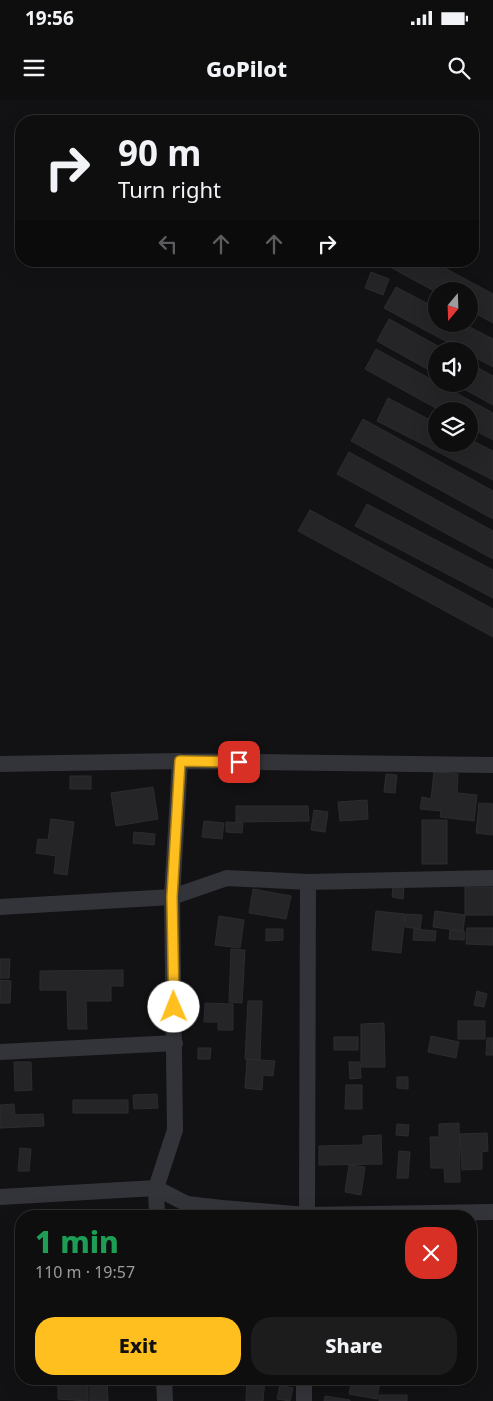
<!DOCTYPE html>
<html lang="en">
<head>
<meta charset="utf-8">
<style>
  :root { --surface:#0e0e0f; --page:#1c1c1d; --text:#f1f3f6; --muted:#9b9c9e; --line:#2e2e2f; --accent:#ffbf1f }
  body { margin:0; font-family:"Noto Sans",sans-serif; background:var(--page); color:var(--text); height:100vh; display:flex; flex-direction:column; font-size:19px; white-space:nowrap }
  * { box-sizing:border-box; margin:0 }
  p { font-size:16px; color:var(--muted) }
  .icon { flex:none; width:28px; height:28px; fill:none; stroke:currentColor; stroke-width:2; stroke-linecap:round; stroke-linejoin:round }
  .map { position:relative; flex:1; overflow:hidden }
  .side { position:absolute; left:15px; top:1110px; width:462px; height:175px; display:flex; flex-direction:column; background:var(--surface); border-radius:20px; box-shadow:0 5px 20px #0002,0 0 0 1px var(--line) }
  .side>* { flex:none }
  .top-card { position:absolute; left:15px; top:15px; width:464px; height:152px; border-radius:20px; box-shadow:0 5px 20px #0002,0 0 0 1px var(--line); background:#0e0e0f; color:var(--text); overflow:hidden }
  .needle { width:32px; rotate:199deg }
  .controls { position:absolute; left:428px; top:182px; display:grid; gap:10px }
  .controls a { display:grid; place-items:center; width:50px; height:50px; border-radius:50%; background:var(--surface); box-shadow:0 5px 20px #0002,0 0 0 1px var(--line); font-size:25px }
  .pin { position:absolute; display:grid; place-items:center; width:42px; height:42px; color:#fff; margin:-21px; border-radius:10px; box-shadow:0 2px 8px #0006 }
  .me { position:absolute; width:55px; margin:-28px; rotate:359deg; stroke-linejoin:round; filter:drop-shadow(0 0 4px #0008) }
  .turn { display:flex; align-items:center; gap:18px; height:105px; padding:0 20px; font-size:22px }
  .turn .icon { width:65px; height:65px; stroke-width:2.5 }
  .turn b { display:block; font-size:35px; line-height:42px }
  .lanes { display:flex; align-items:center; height:48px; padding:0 20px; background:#0003; justify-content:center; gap:25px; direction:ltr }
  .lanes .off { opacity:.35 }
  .round { display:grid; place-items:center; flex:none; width:52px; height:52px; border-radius:20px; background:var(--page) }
  .summary { display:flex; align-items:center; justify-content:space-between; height:85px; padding:0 20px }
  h1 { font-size:30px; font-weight:800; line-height:38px; color:#1e9e55 }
  .cta { display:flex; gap:10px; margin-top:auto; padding:10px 20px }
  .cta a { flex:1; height:58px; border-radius:20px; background:var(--accent); color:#111; font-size:20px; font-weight:800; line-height:58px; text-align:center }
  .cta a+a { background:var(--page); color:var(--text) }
  .status { display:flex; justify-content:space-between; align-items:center; height:35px; padding:0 25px; background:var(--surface); direction:ltr }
  .status svg { height:14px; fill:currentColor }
  header { display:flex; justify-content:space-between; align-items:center; height:65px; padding:0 20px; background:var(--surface); font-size:22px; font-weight:800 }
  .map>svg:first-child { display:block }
  .building { fill:#252528; stroke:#2c2c30 }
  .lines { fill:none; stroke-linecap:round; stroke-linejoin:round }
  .minor { stroke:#333439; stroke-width:16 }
  .route-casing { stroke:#a67c14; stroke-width:12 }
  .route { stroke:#ffbf1f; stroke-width:9 }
</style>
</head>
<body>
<div class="status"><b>19:56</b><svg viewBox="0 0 49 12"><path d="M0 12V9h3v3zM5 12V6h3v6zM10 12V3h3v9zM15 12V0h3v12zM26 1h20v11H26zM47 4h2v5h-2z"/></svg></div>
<header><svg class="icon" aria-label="menu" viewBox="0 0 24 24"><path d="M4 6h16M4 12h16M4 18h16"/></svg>GoPilot<svg class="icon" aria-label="search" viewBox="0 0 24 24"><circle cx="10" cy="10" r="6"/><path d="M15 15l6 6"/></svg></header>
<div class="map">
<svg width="493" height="1301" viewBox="0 0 493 1301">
  <rect width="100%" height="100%" fill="#121214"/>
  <path class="building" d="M379,161H432L493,194V223L469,210V191L436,192Z
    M371,172L389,179L383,195L365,188Z
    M396,187L436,208V224H464L493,239V267L469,254V251H464L384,208Z
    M389,219L447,251H436V274L377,241Z
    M376,249L436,282V284H440L493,313V340L469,327V311H441L365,269Z
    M469,263L493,276V305L455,284H469Z
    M388,298L436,323V344H469V339L493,351V380L377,321Z
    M363,319L493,391V419L351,341Z
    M349,352L493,431V459L337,374Z
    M367,404L493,470V498L355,426Z
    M310,410L493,509V537L298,431Z
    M434,671L458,674L457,693L477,695L474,721L440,717L441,711L420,709L422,697L431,699Z
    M386,674L397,675L395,693L384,692Z
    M70,676H91V689H70Z
    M153,687L158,719L116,726L111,693Z
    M367,700L368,719L340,721L338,702Z
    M479,703L493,704V735L476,733Z
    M236,706H308L309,721L236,722Z
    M314,710L328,712L325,732L311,730Z
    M51,719L74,722L67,775L54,773L56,756L36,753L38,739L48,740Z
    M422,720H447V764H422Z
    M204,721L224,723L222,739L202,737Z
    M226,722L243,723L242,733L226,732Z
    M134,732L155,734L154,745L133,743Z
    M393,786L404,787L403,799L392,797Z
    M465,787H493V815H465Z
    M253,789L291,796L286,819L249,813Z
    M376,811L405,814L401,853L372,850Z
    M435,811L465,815L463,831L433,827Z
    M406,814L422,815L420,829L405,827Z
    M219,816L244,820L240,848L215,845Z
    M467,828H493V845L466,844Z
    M266,829H283V840L266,841Z
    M414,829L436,831L435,841L413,840Z
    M450,830L465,832L464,840L449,839Z
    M231,849L245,850L242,903L229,902Z
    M0,859H10L9,878H0Z
    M123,870V886H111V901H86L87,929H68L67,890H40V871Z
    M0,880L11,881L10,903H0Z
    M477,891L487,894L484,907L474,905Z
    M248,901H262L260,960L245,959Z
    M205,903L233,904V930H218V922H204Z
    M458,921H485V939H458Z
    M384,923L385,967H361V924Z
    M431,936L459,942L456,958L428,952Z
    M334,937H358V950H334Z
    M487,938H493V955H486Z
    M198,948H211L210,959H198Z
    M247,959L275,961L273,976L263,975L262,990L245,988Z
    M14,962H31L32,990L15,991Z
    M349,962H360L361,978L350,979Z
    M397,977H408V989L397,988Z
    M346,985H362V1009H345Z
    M157,994L158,1008L134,1009L133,995Z
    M73,1000H128V1013H73Z
    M14,1004L15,1015L43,1014L44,1026L0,1028V1005Z
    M459,1023L460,1082H445L444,1068H431L430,1037H439V1024Z
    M397,1024L409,1025L408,1036L396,1035Z
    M487,1033L488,1051L482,1052V1069L462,1070L460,1034Z
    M381,1035L382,1064L319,1065V1046L363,1045V1036Z
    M20,1048L31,1049L29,1071H18Z
    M399,1051L410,1052L408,1078H397Z
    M349,1065L365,1067L361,1095L345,1092Z
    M58,1279H88V1301L58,1299Z
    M90,1279H107L108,1301H90Z
    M247,1279H265L263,1301H246Z
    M352,1279L380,1281L377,1299L349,1294Z
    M280,1285L293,1288L290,1301L277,1299Z
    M379,1295H407V1301H379Z
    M325,1296L350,1300V1301H324Z"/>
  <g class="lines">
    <path class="minor" d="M0,664L180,661L493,665
      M308,782L493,778
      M0,807L172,797L227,778L308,782L307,1116
      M0,952L175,943
      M0,1097L156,1088L175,1030L172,797L180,661
      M157,1116L156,1088L187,1104L222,1108L307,1115L493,1112
      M164,1279L165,1301
      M304,1301V1279"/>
  </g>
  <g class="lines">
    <g class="route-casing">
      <path id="route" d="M174,907L172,797L180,661L239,662"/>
    </g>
    <use href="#route" class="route"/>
  </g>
</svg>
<div class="controls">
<a><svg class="needle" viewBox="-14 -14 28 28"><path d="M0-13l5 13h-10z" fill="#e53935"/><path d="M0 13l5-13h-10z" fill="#9b9c9e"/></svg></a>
<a><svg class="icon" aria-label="sound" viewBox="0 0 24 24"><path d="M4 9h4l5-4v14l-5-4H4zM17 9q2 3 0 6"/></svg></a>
<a><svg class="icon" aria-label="layers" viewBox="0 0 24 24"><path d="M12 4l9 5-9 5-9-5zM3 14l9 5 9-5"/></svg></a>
</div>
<div class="pin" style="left:239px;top:662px;background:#d93025"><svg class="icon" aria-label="arrive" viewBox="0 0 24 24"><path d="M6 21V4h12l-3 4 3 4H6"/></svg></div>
<svg class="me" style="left:174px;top:907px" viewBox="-20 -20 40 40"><circle r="19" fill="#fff"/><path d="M0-13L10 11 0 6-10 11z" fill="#ffbf1f"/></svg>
<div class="top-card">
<div class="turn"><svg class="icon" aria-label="right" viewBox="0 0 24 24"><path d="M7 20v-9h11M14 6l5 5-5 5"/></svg><div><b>90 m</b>Turn right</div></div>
<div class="lanes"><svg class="icon off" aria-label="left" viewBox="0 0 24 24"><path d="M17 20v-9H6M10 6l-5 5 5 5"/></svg><svg class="icon off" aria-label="ahead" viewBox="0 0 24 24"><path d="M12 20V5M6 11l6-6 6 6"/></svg><svg class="icon off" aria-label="ahead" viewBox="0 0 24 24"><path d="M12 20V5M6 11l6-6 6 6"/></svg><svg class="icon" aria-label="right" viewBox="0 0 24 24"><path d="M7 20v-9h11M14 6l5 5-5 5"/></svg></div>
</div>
<section class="side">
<div class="summary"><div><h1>1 min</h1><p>110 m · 19:57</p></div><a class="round" style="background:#d93025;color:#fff"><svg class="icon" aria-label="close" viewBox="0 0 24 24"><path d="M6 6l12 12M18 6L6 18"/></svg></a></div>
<div class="cta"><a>Exit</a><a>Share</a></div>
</section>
</div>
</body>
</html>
